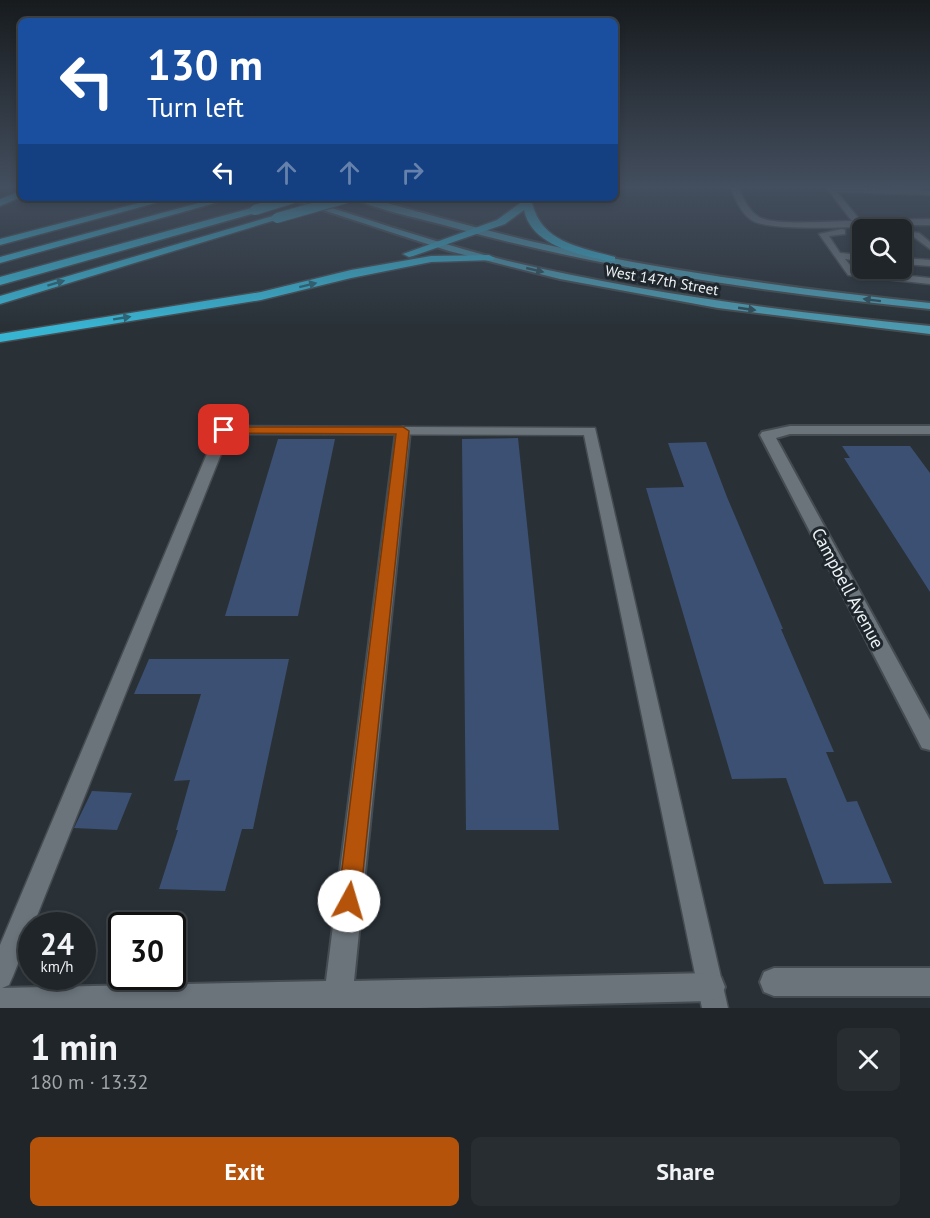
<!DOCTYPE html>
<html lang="en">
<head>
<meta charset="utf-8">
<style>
  :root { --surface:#1f2529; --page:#272d31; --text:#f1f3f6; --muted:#a1a5a8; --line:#3c4246; --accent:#b45309 }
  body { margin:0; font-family:"PT Sans",sans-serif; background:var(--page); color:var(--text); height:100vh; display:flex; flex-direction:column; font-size:22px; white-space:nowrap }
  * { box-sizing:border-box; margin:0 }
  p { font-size:20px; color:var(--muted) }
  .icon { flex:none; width:33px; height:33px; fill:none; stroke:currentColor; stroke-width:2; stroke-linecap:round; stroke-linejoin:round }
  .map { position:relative; height:1008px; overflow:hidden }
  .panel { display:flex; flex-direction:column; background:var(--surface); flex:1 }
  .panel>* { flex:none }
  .top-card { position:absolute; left:18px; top:18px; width:600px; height:183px; border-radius:9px; box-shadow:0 3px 9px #0003,0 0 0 2px var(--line); background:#1a4fa0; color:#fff; overflow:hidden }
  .fabs { position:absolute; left:852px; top:219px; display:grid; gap:12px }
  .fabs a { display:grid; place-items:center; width:60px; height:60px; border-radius:9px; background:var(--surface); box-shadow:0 3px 9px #0003,0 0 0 2px var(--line); font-size:30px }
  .speed { position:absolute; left:18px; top:912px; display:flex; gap:12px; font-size:30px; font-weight:700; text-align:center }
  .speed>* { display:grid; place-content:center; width:78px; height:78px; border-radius:50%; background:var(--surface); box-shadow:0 3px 9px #0003,0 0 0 2px var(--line); line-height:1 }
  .speed small { font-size:15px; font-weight:400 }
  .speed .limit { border:3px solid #111; border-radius:9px; background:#fff; color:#111 }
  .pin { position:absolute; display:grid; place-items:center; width:51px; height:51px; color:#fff; margin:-26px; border-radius:12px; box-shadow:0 3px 9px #0006 }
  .me { position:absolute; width:66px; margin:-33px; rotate:6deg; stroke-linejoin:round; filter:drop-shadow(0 0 4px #0008) }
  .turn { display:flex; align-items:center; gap:21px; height:126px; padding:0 30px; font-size:27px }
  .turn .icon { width:78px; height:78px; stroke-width:2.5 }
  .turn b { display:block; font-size:42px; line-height:51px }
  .lanes { display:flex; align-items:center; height:57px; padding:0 30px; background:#0003; justify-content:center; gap:30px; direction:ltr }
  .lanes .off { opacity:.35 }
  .round { display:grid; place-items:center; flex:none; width:63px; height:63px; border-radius:9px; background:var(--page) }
  .headline { display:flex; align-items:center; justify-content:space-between; height:102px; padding:0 30px }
  h1 { font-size:36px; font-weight:800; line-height:45px }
  .button { display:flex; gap:12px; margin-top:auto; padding:12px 30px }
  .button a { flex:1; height:69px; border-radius:9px; background:var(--accent); color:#fff; font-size:24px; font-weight:800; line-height:69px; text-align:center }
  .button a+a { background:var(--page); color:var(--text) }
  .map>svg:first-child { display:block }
  .building { fill:#3c5073 }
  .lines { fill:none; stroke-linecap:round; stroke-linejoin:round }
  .service-casing { stroke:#464d52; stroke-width:3 }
  .minor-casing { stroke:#464d52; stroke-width:4 }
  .primary-casing { stroke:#464d52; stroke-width:4 }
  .motorway-casing { stroke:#464d52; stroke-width:3 }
  .service { fill:#6b747b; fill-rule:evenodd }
  .minor { fill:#6b747b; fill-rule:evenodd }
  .primary { fill:#4c9ab0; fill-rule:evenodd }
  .motorway { fill:#38b4d3; fill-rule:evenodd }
  .motorway-bridge-casing { stroke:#464d52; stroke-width:12; stroke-linecap:butt }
  .motorway-bridge { stroke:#38b4d3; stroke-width:10 }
  .oneway { fill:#2f4f5a }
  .oneway2 { fill:#2a6677 }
  .route { fill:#b45309; stroke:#753606; stroke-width:1.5 }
  .labels { text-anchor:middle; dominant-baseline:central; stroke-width:6; stroke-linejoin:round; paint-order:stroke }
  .far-street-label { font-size:15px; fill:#edf2f6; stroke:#1f272c }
  .street-label { font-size:18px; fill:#edf2f6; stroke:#1f272c }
</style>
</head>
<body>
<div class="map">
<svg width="930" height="1008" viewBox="0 0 930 1008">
  <rect width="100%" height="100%" fill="#293137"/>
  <path class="building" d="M518,438L559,830H466L462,439Z
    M278,439H335L298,616H225Z
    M706,442L727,497L783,629H781L834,752H826L847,802L857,801L892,883L824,884L786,778L732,779L646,488L684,487L668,443Z
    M842,446H910L930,473V592L844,458H850Z
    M149,659H289L253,829H242L225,891L159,889L178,830H176L190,780L174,781L201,694H134Z
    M92,791L132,793L117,830L74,828Z"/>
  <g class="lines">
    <g class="service-casing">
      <path id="service" d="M730,186H738C743,198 748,210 759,217C774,226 832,221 852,221L825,186L930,191V195L837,192L860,220L930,219V225C896,224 777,234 753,221C741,214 735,199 730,186Z
        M842,229L845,230V234L829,236L840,253L862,255V261L845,259L854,270L930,278V284L848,275L819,234Z
        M902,231L919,233L930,242V249L914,237H902Z
        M902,258L930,260V266L902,264Z
        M224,426L595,428L728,1008H702L584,435L229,434L13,976L9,985L0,989V945L217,430Z"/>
    </g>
    <g class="minor-casing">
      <path id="minor" d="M790,426H930V434H790L776,438L930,720V750L922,748L760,435L762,432Z
        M403,427L410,431L354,981L711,973L721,977L725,987L721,997L711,1001L418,1008H0V988L326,981L396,431Z
        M774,968H930V996H774L764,992L760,982L764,972Z"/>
    </g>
    <g class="primary-casing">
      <path id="primary" d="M286,198H299C369,219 438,244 508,261C647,294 789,312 930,326V334L718,308L560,279L449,251Z
        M354,198H368C422,213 476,228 530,241C662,271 796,289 930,303V309C765,292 600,269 440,224C421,219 367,207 354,198Z"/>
    </g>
    <g class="motorway-casing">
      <path id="motorway" d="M21,191V197L0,206V199Z
        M158,198H174L0,245V239Z
        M217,198H233L0,263V257Z
        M527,198H538L532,203C542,243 580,247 615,257V261H607C576,253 532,246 524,210L505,224L413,256L409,257L403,254L497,220Z
        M255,207L260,210L259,212L0,285V277Z
        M273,216L282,218L0,304V296Z
        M489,255L495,258L493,260L431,262L351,278L261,300L0,342V334L261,292L351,270L431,256Z"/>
    </g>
    <use href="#service" class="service"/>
    <use href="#minor" class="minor"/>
    <use href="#primary" class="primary"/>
    <use href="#motorway" class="motorway"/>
    <g class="motorway-bridge-casing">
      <path id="motorway-bridge" d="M255,210L294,198
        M277,218L347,198"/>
    </g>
    <use href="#motorway-bridge" class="motorway-bridge"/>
  </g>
  <defs><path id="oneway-solid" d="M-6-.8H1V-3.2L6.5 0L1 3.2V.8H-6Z" transform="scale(1.5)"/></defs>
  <g class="oneway">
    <use href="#oneway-solid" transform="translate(535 270) rotate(13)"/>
    <use href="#oneway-solid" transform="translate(872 300) rotate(-173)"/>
    <use href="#oneway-solid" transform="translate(747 309) rotate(8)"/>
  </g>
  <g class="oneway2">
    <use href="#oneway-solid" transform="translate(56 283) rotate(-17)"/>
    <use href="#oneway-solid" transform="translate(308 285) rotate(-14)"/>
    <use href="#oneway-solid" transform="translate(122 318) rotate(-9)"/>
  </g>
  <linearGradient id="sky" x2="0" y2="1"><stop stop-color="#171b1e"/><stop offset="0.57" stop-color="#434e5e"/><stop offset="1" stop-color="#434e5e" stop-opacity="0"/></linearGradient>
  <rect width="930" height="328" fill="url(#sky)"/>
  <path class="route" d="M224,427H403L409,431L360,901L357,909L349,912L342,909L338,901L396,434L219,433L218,430Z"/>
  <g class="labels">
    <g class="far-street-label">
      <text transform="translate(662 280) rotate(10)">West 147th Street</text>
    </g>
    <g class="street-label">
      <text transform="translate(848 588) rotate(62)">Campbell Avenue</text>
    </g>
  </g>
</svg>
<div class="fabs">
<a><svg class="icon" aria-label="search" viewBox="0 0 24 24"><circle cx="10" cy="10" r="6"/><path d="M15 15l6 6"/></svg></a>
</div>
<div class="speed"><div>24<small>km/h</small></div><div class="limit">30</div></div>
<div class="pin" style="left:224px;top:430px;background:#d93025"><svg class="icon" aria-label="arrive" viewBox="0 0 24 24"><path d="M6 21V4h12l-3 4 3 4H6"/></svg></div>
<svg class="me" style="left:349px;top:901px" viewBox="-20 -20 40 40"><circle r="19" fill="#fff"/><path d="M0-13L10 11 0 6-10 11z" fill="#b45309"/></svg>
<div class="top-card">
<div class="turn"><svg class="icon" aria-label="left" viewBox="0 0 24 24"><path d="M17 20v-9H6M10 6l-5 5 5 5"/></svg><div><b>130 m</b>Turn left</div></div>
<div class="lanes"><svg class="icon" aria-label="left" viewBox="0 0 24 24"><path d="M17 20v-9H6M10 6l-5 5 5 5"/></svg><svg class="icon off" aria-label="ahead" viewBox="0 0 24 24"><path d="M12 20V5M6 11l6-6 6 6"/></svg><svg class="icon off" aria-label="ahead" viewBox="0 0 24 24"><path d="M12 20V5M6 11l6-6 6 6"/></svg><svg class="icon off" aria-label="right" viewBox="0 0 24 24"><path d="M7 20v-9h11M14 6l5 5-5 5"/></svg></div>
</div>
</div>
<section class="panel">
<div class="headline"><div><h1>1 min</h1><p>180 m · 13:32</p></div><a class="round"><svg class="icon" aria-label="close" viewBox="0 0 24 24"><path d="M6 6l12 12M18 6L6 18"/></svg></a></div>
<div class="button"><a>Exit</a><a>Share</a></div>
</section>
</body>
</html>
